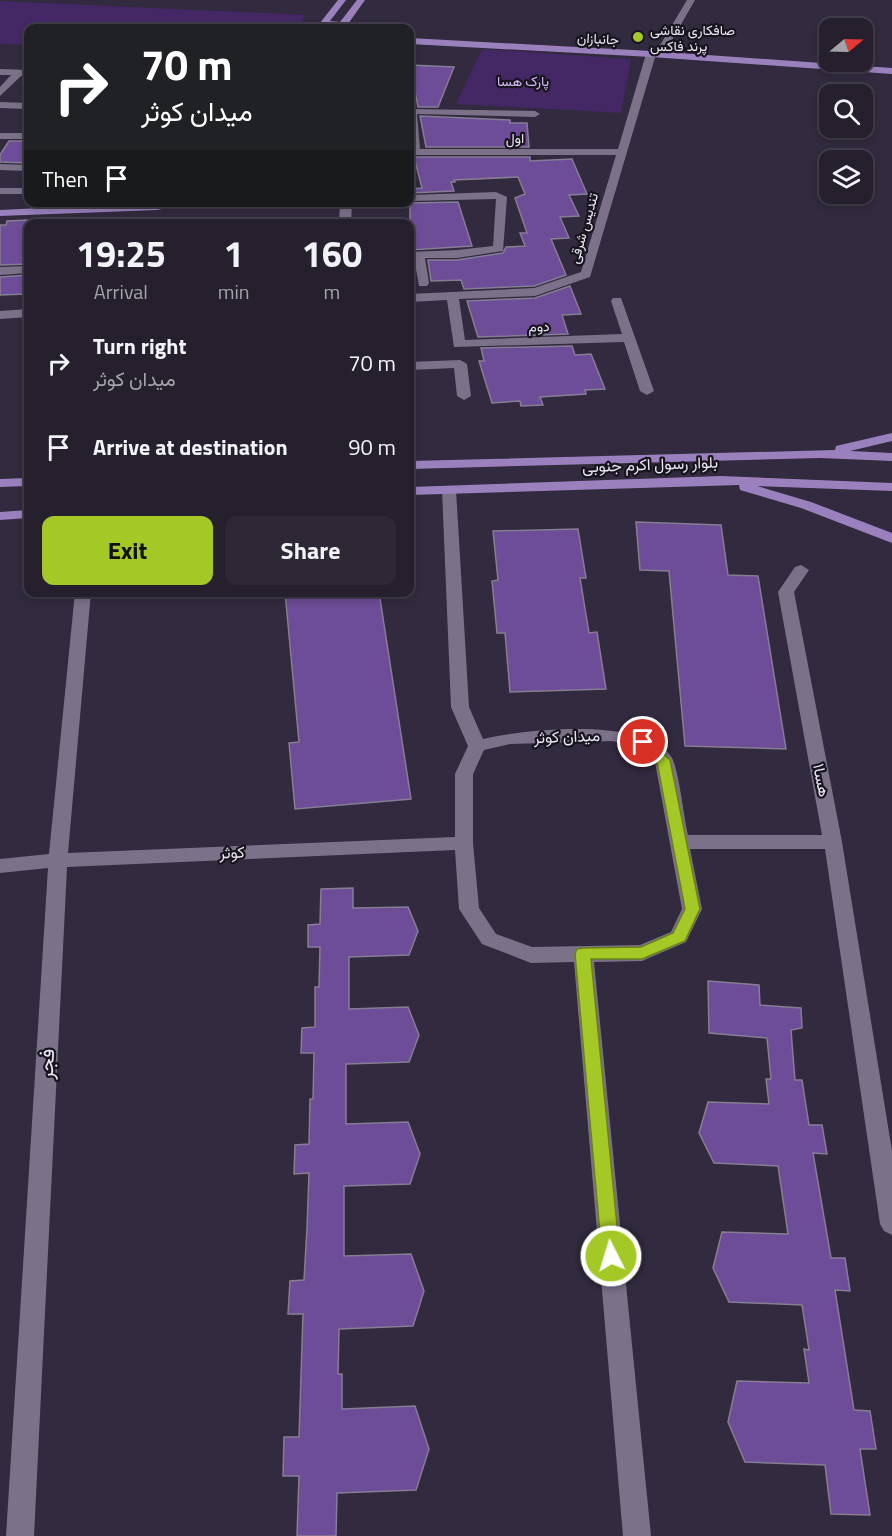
<!DOCTYPE html>
<html lang="en">
<head>
<meta charset="utf-8">
<style>
  :root { --surface:#26202e; --page:#2e2836; --text:#f1f3f6; --muted:#a4a3aa; --line:#423e4a; --accent:#a4c825 }
  body { margin:0; font-family:"Titillium Web",Vazirmatn,sans-serif; background:var(--page); color:var(--text); height:100vh; display:flex; flex-direction:column; font-size:22px; white-space:nowrap }
  * { box-sizing:border-box; margin:0 }
  p { font-size:20px; color:var(--muted) }
  .icon { flex:none; width:33px; height:33px; fill:none; stroke:currentColor; stroke-width:2; stroke-linecap:round; stroke-linejoin:round }
  .map { position:relative; flex:1; overflow:hidden }
  .panel { position:absolute; left:24px; top:219px; width:390px; height:378px; display:flex; flex-direction:column; background:var(--surface); border-radius:12px; box-shadow:0 3px 9px #0003,0 0 0 2px var(--line) }
  .panel>* { flex:none }
  .guide { position:absolute; left:24px; top:24px; width:390px; height:183px; border-radius:12px; box-shadow:0 3px 9px #0003,0 0 0 2px var(--line); background:#202124; color:#fff; overflow:hidden }
  .needle { width:39px; rotate:71deg }
  .buttons { position:absolute; left:819px; top:18px; display:grid; gap:12px }
  .buttons a { display:grid; place-items:center; width:54px; height:54px; border-radius:12px; background:var(--surface); box-shadow:0 3px 9px #0003,0 0 0 2px var(--line); font-size:30px }
  .pin { position:absolute; display:grid; place-items:center; width:51px; height:51px; color:#fff; margin:-26px; border:3px solid #fff; border-radius:50%; box-shadow:0 2px 6px #0007 }
  .me { position:absolute; width:66px; margin:-33px; rotate:355deg; stroke-linejoin:round; filter:drop-shadow(0 0 4px #0008) }
  .turn { display:flex; align-items:center; gap:21px; height:126px; padding:0 18px; font-size:27px }
  .turn .icon { width:78px; height:78px; stroke-width:2.5 }
  .turn b { display:block; font-size:42px; line-height:51px }
  .then { display:flex; align-items:center; height:57px; padding:0 18px; background:#0003; gap:12px; font-size:22px }
  .eta { display:flex; justify-content:space-evenly; align-items:center; height:102px; text-align:center }
  .eta b { font-size:36px; font-weight:700; line-height:42px }
  .primary-button { display:flex; gap:12px; margin-top:auto; padding:12px 18px }
  .primary-button a { flex:1; height:69px; border-radius:12px; background:var(--accent); color:#111; font-size:24px; font-weight:700; line-height:69px; text-align:center }
  .primary-button a+a { background:var(--page); color:var(--text) }
  ul { padding:0; list-style:none }
  li { display:flex; align-items:center; gap:18px; height:84px; padding:0 18px }
  li div { flex:1 }
  li b { display:block; font-size:22px }
  li em { font-style:normal }
  .map>svg:first-child { display:block }
  .green { fill:#442865 }
  .building { fill:#6d4d97; stroke:#867d95; stroke-width:1.5 }
  .lines { fill:none; stroke-linecap:round; stroke-linejoin:round }
  .minor { fill:#7b728a; fill-rule:evenodd }
  .major { fill:#9a81bd; fill-rule:evenodd }
  .route { fill:#a4c825; stroke:#6b8218; stroke-width:1.5 }
  .poi-dot { fill:#a4c825; stroke:#18151e; stroke-width:2 }
  .labels { text-anchor:middle; dominant-baseline:central; stroke-width:4.5; stroke-linejoin:round; paint-order:stroke }
  .far-poi-label { font-size:14px; fill:#eae5f3; stroke:#18151e; text-anchor:start }
  .far-street-label { font-size:14px; fill:#eae5f3; stroke:#18151e }
  .far-park-label { font-size:14px; fill:#d4bbfa; stroke:#18151e }
  .street-label { font-size:16px; fill:#eae5f3; stroke:#18151e }
  .near-street-label { font-size:20px; fill:#eae5f3; stroke:#18151e }
</style>
</head>
<body>
<div class="map">
<svg width="892" height="1536" viewBox="0 0 892 1536">
  <rect width="100%" height="100%" fill="#322a3e"/>
  <path class="green" d="M0,1L306,15L298,28H28V45L0,44Z
    M482,49L631,59L621,113L456,104Z"/>
  <path class="building" d="M410,65L454,67L438,107H418Z
    M420,116L510,120V123H527L529,147H426Z
    M9,141H28V163L0,162V155Z
    M414,157H530V161L572,159L587,194L569,195L579,216L560,217L569,238L551,239L566,275L534,286L464,289L461,280L431,281L428,260H457L503,253L506,247L525,246L520,233H527L515,198L525,194L518,177L454,180L455,182H451L454,191L410,193V189L422,188Z
    M458,202L472,246L410,250V203Z
    M28,220V264L0,265V225H6L7,221Z
    M28,275L26,294L0,295V277Z
    M570,286L581,314L562,315L568,334L478,337L467,301L535,298Z
    M572,346L575,355L591,354L605,389L585,390L586,394L540,397L543,405L521,406L520,401L492,403L479,361H484L481,348Z
    M636,522L721,525L728,575L758,576L786,749L685,746L669,571L640,570Z
    M578,529L586,578H580L589,633L597,632L606,689L510,692L505,633H497L492,581L498,580L493,531Z
    M285,592H379L411,799L295,809L289,743L299,742Z
    M353,888V908L408,907L418,931L409,955L349,957V1009L408,1007L419,1035L409,1062L346,1064V1124L408,1122L420,1154L410,1184L344,1186V1256L411,1254L424,1291L413,1326L339,1329L338,1374H342V1409L415,1406L429,1449L416,1490L337,1493L336,1536H297L299,1476H283L284,1437H299L303,1314H288L290,1281L304,1280L307,1228L309,1173L294,1174L295,1145L309,1144L310,1099H313L314,1053H301L302,1028L315,1027V987H319L320,947H308V925L320,924L321,889Z
    M708,981L759,985L760,1005L801,1008L802,1028L791,1030L795,1080H802L809,1125H822L827,1154L813,1153L831,1258H845L850,1291L835,1290L854,1410L870,1411L876,1449H860L870,1515L831,1514L825,1465L745,1462L728,1422L737,1381L809,1383L804,1349L809,1350L802,1305L729,1302L713,1268L722,1232L788,1234L778,1166L714,1163L699,1133L708,1102L769,1104L766,1079H771L767,1038L709,1033Z"/>
  <g class="lines">
    <path class="minor" d="M687,0H695L667,49H661L659,47Z
      M651,51L656,54L590,277L535,296L459,299L465,340L622,334L611,301L613,298H621L654,391L647,395L640,391L624,342L454,347L447,300L410,302V294L534,288L581,272L616,155H410V109L535,111L540,114L535,117L417,114L420,149H618L646,54Z
      M0,69L28,70V76H21L0,96V87L11,75H0Z
      M0,102L28,103V109L0,108Z
      M0,133H28V139H0Z
      M0,164L28,165V171L0,170Z
      M0,188H28V194H0Z
      M496,192L507,197L503,251L457,258H425L429,283L427,286H419L414,258H410V252L457,250L493,246L496,199L410,201V195Z
      M277,202C269,208 242,209 233,203Z
      M340,202H352L351,224H339Z
      M28,266V273L0,275V267Z
      M28,309V317L0,319V311Z
      M460,360L467,364L471,396L464,400L457,396L454,368L410,370V362Z
      M449,486L456,490L469,707L483,739C523,729 648,716 672,758C679,771 684,819 688,835H822L778,592L795,567L801,565L809,570L794,592L842,842L892,1151V1235L884,1231L880,1224L825,849H690L702,909L686,942L642,961L594,962L651,1536H623L574,962L531,963L482,944L459,909L455,850L67,867L34,1536H6L48,868L0,873V859L49,854L75,592H91L68,853L455,837V774L468,746L451,707L442,490ZM612,741L637,747L655,762L682,909L671,932L640,945L532,947L496,934L479,908L473,843V774L484,750L510,744Z"/>
    <path class="major" d="M338,0H346L330,21L340,22L357,0H365L348,24L365,26L366,28H336L326,26L324,28H316Z
      M410,38L651,51L892,68V74L651,57L410,44Z
      M164,202H193L157,210L0,216V210Z
      M892,433V441L850,451L892,453V461L820,458L410,469V461L835,450L836,446Z
      M721,476L892,483V491L757,486L811,502L892,533V543L801,508L740,490L739,485L410,495V487Z
      M28,478V486L0,487V479Z
      M28,510V518L0,520V512Z"/>
  </g>
  <path class="route" d="M643,737L648,739L670,760L700,909L685,941L642,959H591L620,1256L617,1262L611,1265L604,1262L602,1256L575,954L577,949L583,948L641,947L673,933L685,909L657,762L636,742Z"/>
  <circle class="poi-dot" cx="638" cy="37" r="6"/>
  <g class="labels">
    <g class="far-poi-label">
      <text x="650" y="29">صافکاری نقاشی<tspan x="650" dy="16">پرند فاکس</tspan></text>
    </g>
    <g class="far-street-label">
      <text transform="translate(598 38) rotate(3)">جانبازان</text>
      <text x="515" y="137">اول</text>
      <text transform="translate(583 228) rotate(-74)">تندیس شرقی</text>
      <text transform="translate(539 326) rotate(-2)">دوم</text>
    </g>
    <g class="far-park-label">
      <text x="523" y="80">پارک هسا</text>
    </g>
    <g class="street-label">
      <text transform="translate(650 464) rotate(-2)">بلوار رسول اکرم جنوبی</text>
      <text transform="translate(567 736) rotate(-2)">میدان کوثر</text>
      <text transform="translate(822 780) rotate(79)">هسا۱</text>
      <text transform="translate(232 852) rotate(-2)">کوثر</text>
    </g>
    <g class="near-street-label">
      <text transform="translate(46 1064) rotate(-87)">فجر</text>
    </g>
  </g>
</svg>
<div class="buttons">
<a><svg class="needle" viewBox="-14 -14 28 28"><path d="M0-13l5 13h-10z" fill="#e53935"/><path d="M0 13l5-13h-10z" fill="#a4a3aa"/></svg></a>
<a><svg class="icon" aria-label="search" viewBox="0 0 24 24"><circle cx="10" cy="10" r="6"/><path d="M15 15l6 6"/></svg></a>
<a><svg class="icon" aria-label="layers" viewBox="0 0 24 24"><path d="M12 4l9 5-9 5-9-5zM3 14l9 5 9-5"/></svg></a>
</div>
<div class="pin" style="left:643px;top:742px;background:#d93025"><svg class="icon" aria-label="arrive" viewBox="0 0 24 24"><path d="M6 21V4h12l-3 4 3 4H6"/></svg></div>
<svg class="me" style="left:611px;top:1256px" viewBox="-20 -20 40 40"><circle r="17" fill="#a4c825" stroke="#fff" stroke-width="3"/><path d="M0-11L8 9 0 5-8 9z" fill="#fff"/></svg>
<div class="guide">
<div class="turn"><svg class="icon" aria-label="right" viewBox="0 0 24 24"><path d="M7 20v-9h11M14 6l5 5-5 5"/></svg><div><b>70 m</b>میدان کوثر</div></div>
<div class="then">Then<svg class="icon" aria-label="arrive" viewBox="0 0 24 24"><path d="M6 21V4h12l-3 4 3 4H6"/></svg></div>
</div>
<section class="panel">
<div class="eta">
<div><b>19:25</b><p>Arrival</p></div>
<div><b>1</b><p>min</p></div>
<div><b>160</b><p>m</p></div>
</div>
<ul>
<li><svg class="icon" aria-label="right" viewBox="0 0 24 24"><path d="M7 20v-9h11M14 6l5 5-5 5"/></svg><div><b>Turn right</b><p>میدان کوثر</p></div><em>70 m</em></li>
<li><svg class="icon" aria-label="arrive" viewBox="0 0 24 24"><path d="M6 21V4h12l-3 4 3 4H6"/></svg><div><b>Arrive at destination</b></div><em>90 m</em></li>
</ul>
<div class="primary-button"><a>Exit</a><a>Share</a></div>
</section>
</div>
</body>
</html>
